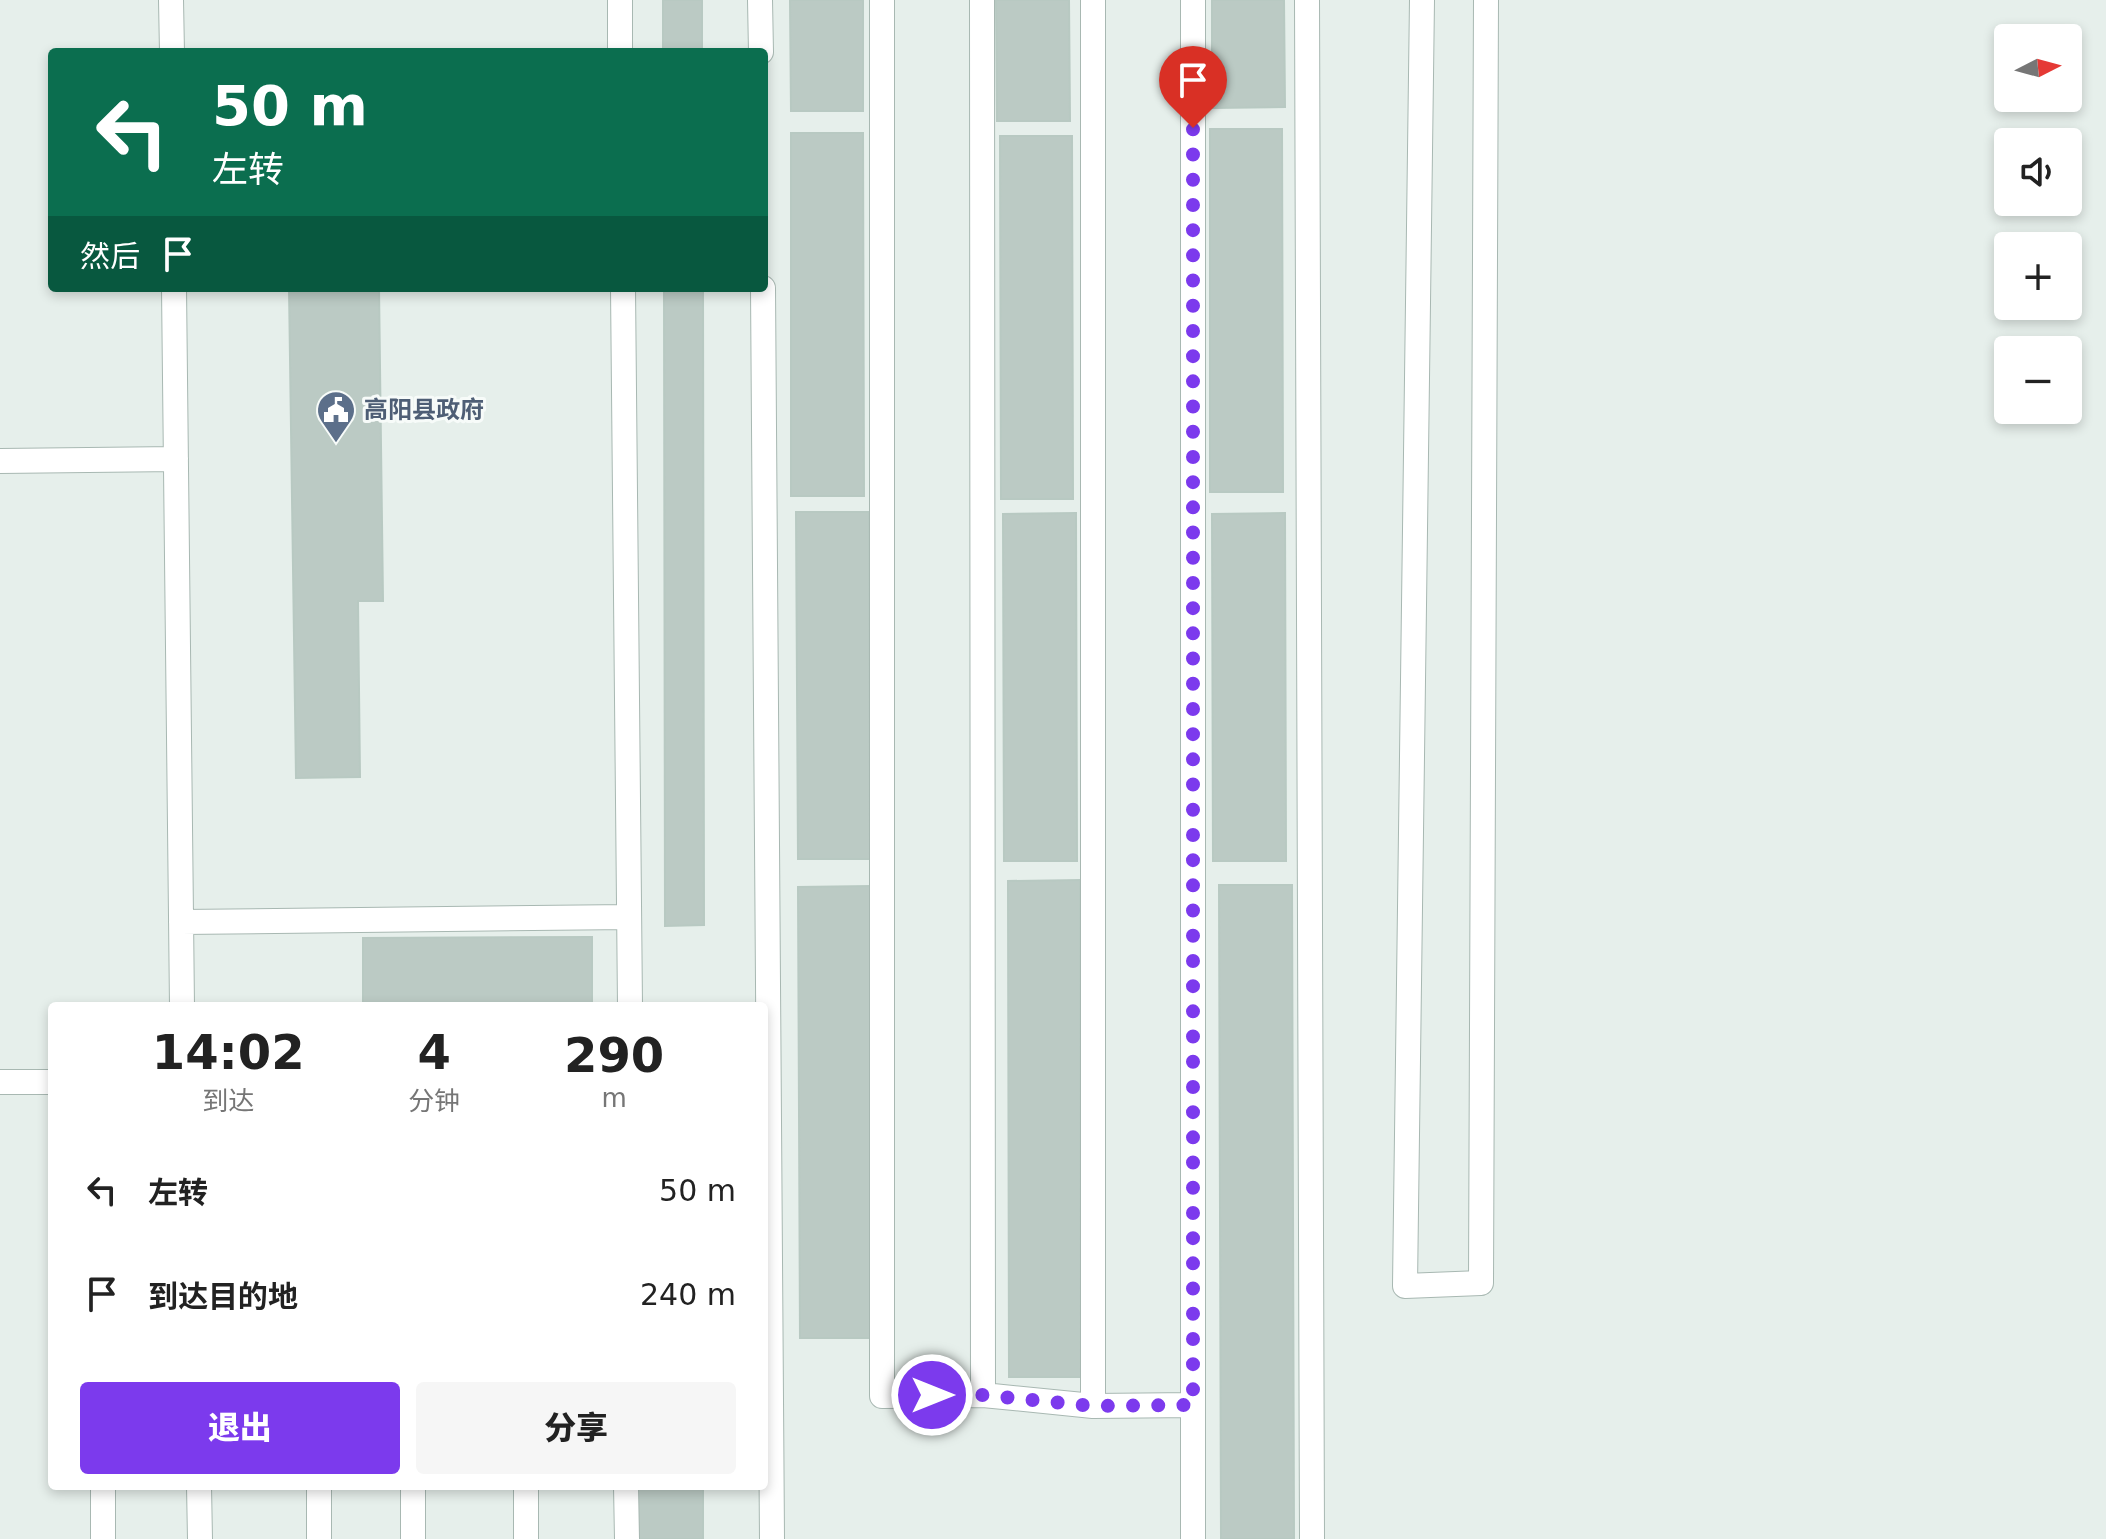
<!DOCTYPE html>
<html lang="zh">
<head>
<meta charset="utf-8">
<style>
  :root { --surface:#fff; --page:#f6f6f6; --text:#222; --muted:#767676; --accent:#7c3aed }
  body { margin:0; font-family:"DejaVu Sans","Noto Sans SC",sans-serif; background:var(--page); color:var(--text); height:100vh; display:flex; flex-direction:column; font-size:30px; white-space:nowrap }
  * { box-sizing:border-box; margin:0 }
  p { font-size:26px; color:var(--muted) }
  .icon { flex:none; width:44px; height:44px; fill:none; stroke:currentColor; stroke-width:2; stroke-linecap:round; stroke-linejoin:round }
  .map { position:relative; flex:1; overflow:hidden }
  .panel { position:absolute; left:48px; top:1002px; width:720px; height:488px; display:flex; flex-direction:column; background:var(--surface); border-radius:8px; box-shadow:0 4px 12px #0003 }
  .panel>* { flex:none }
  .hud { position:absolute; left:48px; top:48px; width:720px; height:244px; border-radius:8px; box-shadow:0 4px 12px #0003; background:#0b6e4f; color:#fff; overflow:hidden }
  .needle { width:52px; rotate:84deg }
  .fabs { position:absolute; left:1994px; top:24px; display:grid; gap:16px }
  .fabs a { display:grid; place-items:center; width:88px; height:88px; border-radius:8px; background:var(--surface); box-shadow:0 4px 12px #0003; font-size:40px }
  .pin { position:absolute; display:grid; place-items:center; width:68px; height:68px; color:#fff; margin:-82px -34px; border-radius:50% 50% 50% 0; rotate:-45deg; box-shadow:0 0 8px #0007 }
  .pin .icon { rotate:45deg }
  .me { position:absolute; width:88px; margin:-44px; rotate:90deg; stroke-linejoin:round; filter:drop-shadow(0 0 6px #0008) }
  .turn { display:flex; align-items:center; gap:28px; height:168px; padding:0 32px; font-size:36px }
  .turn .icon { width:104px; height:104px; stroke-width:2.5 }
  .turn b { display:block; font-size:56px; line-height:68px }
  .then { display:flex; align-items:center; height:76px; padding:0 32px; background:#0003; gap:16px; font-size:30px }
  .eta { display:flex; justify-content:space-evenly; align-items:center; height:136px; text-align:center }
  .eta b { font-size:48px; font-weight:800; line-height:56px }
  .button { display:flex; gap:16px; margin-top:auto; padding:16px 32px }
  .button a { flex:1; height:92px; border-radius:8px; background:var(--accent); color:#fff; font-size:32px; font-weight:800; line-height:92px; text-align:center }
  .button a+a { background:var(--page); color:var(--text) }
  ul { padding:0; list-style:none }
  li { display:flex; align-items:center; gap:24px; height:104px; padding:0 32px }
  li div { flex:1 }
  li b { display:block; font-size:30px }
  li em { font-style:normal }
  .map>svg:first-child { display:block }
  .building { fill:#bbcac4; stroke:#b8c9c2; stroke-width:2 }
  .lines { fill:none; stroke-linecap:round; stroke-linejoin:round }
  .minor-casing { stroke:#a8b8b2; stroke-width:26 }
  .minor { stroke:#fff; stroke-width:24 }
  .route { stroke:#7c3aed; stroke-width:14; stroke-dasharray:0 25.2 }
  .labels { text-anchor:middle; dominant-baseline:central; stroke-width:6; stroke-linejoin:round; paint-order:stroke }
  .service-label { font-size:24px; font-weight:bold; fill:#4e5e75; stroke:#f7fbf9; text-anchor:start }
</style>
</head>
<body>
<div class="map">
<svg width="2106" height="1539" viewBox="0 0 2106 1539">
  <rect width="100%" height="100%" fill="#e6efeb"/>
  <path class="building" d="M663,0H702V52H663Z
    M790,0H863V111H791Z
    M996,0H1069L1070,121H997Z
    M1212,0H1284L1285,107L1212,108Z
    M1210,129H1282L1283,492H1210Z
    M791,133H863L864,496H791Z
    M1000,136H1072L1073,499H1001Z
    M289,288H379L383,601H358L360,777L296,778Z
    M664,288H703L704,925L665,926Z
    M796,512H869L870,859H798Z
    M1076,513L1077,861H1004L1003,514Z
    M1285,513L1286,861H1213L1212,514Z
    M1080,880L1081,1377H1009L1008,881Z
    M1219,885H1292L1294,1539H1221Z
    M871,886L873,1338H800L798,887Z
    M592,937V1006H363V938Z
    M637,1486H703V1539H637Z"/>
  <g class="lines">
    <g class="minor-casing">
      <path id="minor" d="M171,0L172,52
        M620,0V52
        M760,0L761,52
        M882,0V1396L983,1395
        M982,0L983,1395L1093,1406
        M1093,0V1406L1193,1405
        M1307,0L1312,1539
        M1422,0L1405,1286L1481,1283L1486,0
        M174,288L182,1006
        M623,288L630,1006
        M763,288L772,1539
        M0,461L176,459
        M181,922L629,917
        M0,1082H52
        M103,1486V1539
        M199,1486L200,1539
        M319,1486V1539
        M413,1486V1539
        M626,1486L627,1539
        M526,1539V1486
        M1193,1539V0"/>
    </g>
    <use href="#minor" class="minor"/>
  </g>
  <g class="lines">
    <path class="route" d="M932,1395H983L1093,1406L1193,1405V128"/>
  </g>
  <defs>
    <g id="civic-pin" transform="scale(2)"><path d="M0 17L-7.5 6A9.5 9.5 0 1 1 7.5 6Z" fill="#5c6f8a" stroke="#f7fbf9"/><path d="M-.6-6.5H3V-4.5H.6V-3L4-1V1h2V6H-6V1h2V-1L-.6-3ZM-1.2 2.5V6h2.4V2.5Z" fill="#fff"/></g>
  </defs>
  <g fill-rule="evenodd">
    <use href="#civic-pin" x="336" y="410"/>
  </g>
  <g class="labels">
    <g class="service-label">
      <text x="364" y="410">高阳县政府</text>
    </g>
  </g>
</svg>
<div class="fabs">
<a><svg class="needle" viewBox="-14 -14 28 28"><path d="M0-13l5 13h-10z" fill="#e53935"/><path d="M0 13l5-13h-10z" fill="#767676"/></svg></a>
<a><svg class="icon" aria-label="sound" viewBox="0 0 24 24"><path d="M4 9h4l5-4v14l-5-4H4zM17 9q2 3 0 6"/></svg></a>
<a>+</a>
<a>−</a>
</div>
<div class="pin" style="left:1193px;top:128px;background:#d93025"><svg class="icon" aria-label="arrive" viewBox="0 0 24 24"><path d="M6 21V4h12l-3 4 3 4H6"/></svg></div>
<svg class="me" style="left:932px;top:1395px" viewBox="-20 -20 40 40"><circle r="17" fill="#7c3aed" stroke="#fff" stroke-width="3"/><path d="M0-11L8 9 0 5-8 9z" fill="#fff"/></svg>
<div class="hud">
<div class="turn"><svg class="icon" aria-label="left" viewBox="0 0 24 24"><path d="M17 20v-9H6M10 6l-5 5 5 5"/></svg><div><b>50 m</b>左转</div></div>
<div class="then">然后<svg class="icon" aria-label="arrive" viewBox="0 0 24 24"><path d="M6 21V4h12l-3 4 3 4H6"/></svg></div>
</div>
<section class="panel">
<div class="eta">
<div><b>14:02</b><p>到达</p></div>
<div><b>4</b><p>分钟</p></div>
<div><b>290</b><p>m</p></div>
</div>
<ul>
<li><svg class="icon" aria-label="left" viewBox="0 0 24 24"><path d="M17 20v-9H6M10 6l-5 5 5 5"/></svg><div><b>左转</b></div><em>50 m</em></li>
<li><svg class="icon" aria-label="arrive" viewBox="0 0 24 24"><path d="M6 21V4h12l-3 4 3 4H6"/></svg><div><b>到达目的地</b></div><em>240 m</em></li>
</ul>
<div class="button"><a>退出</a><a>分享</a></div>
</section>
</div>
</body>
</html>
